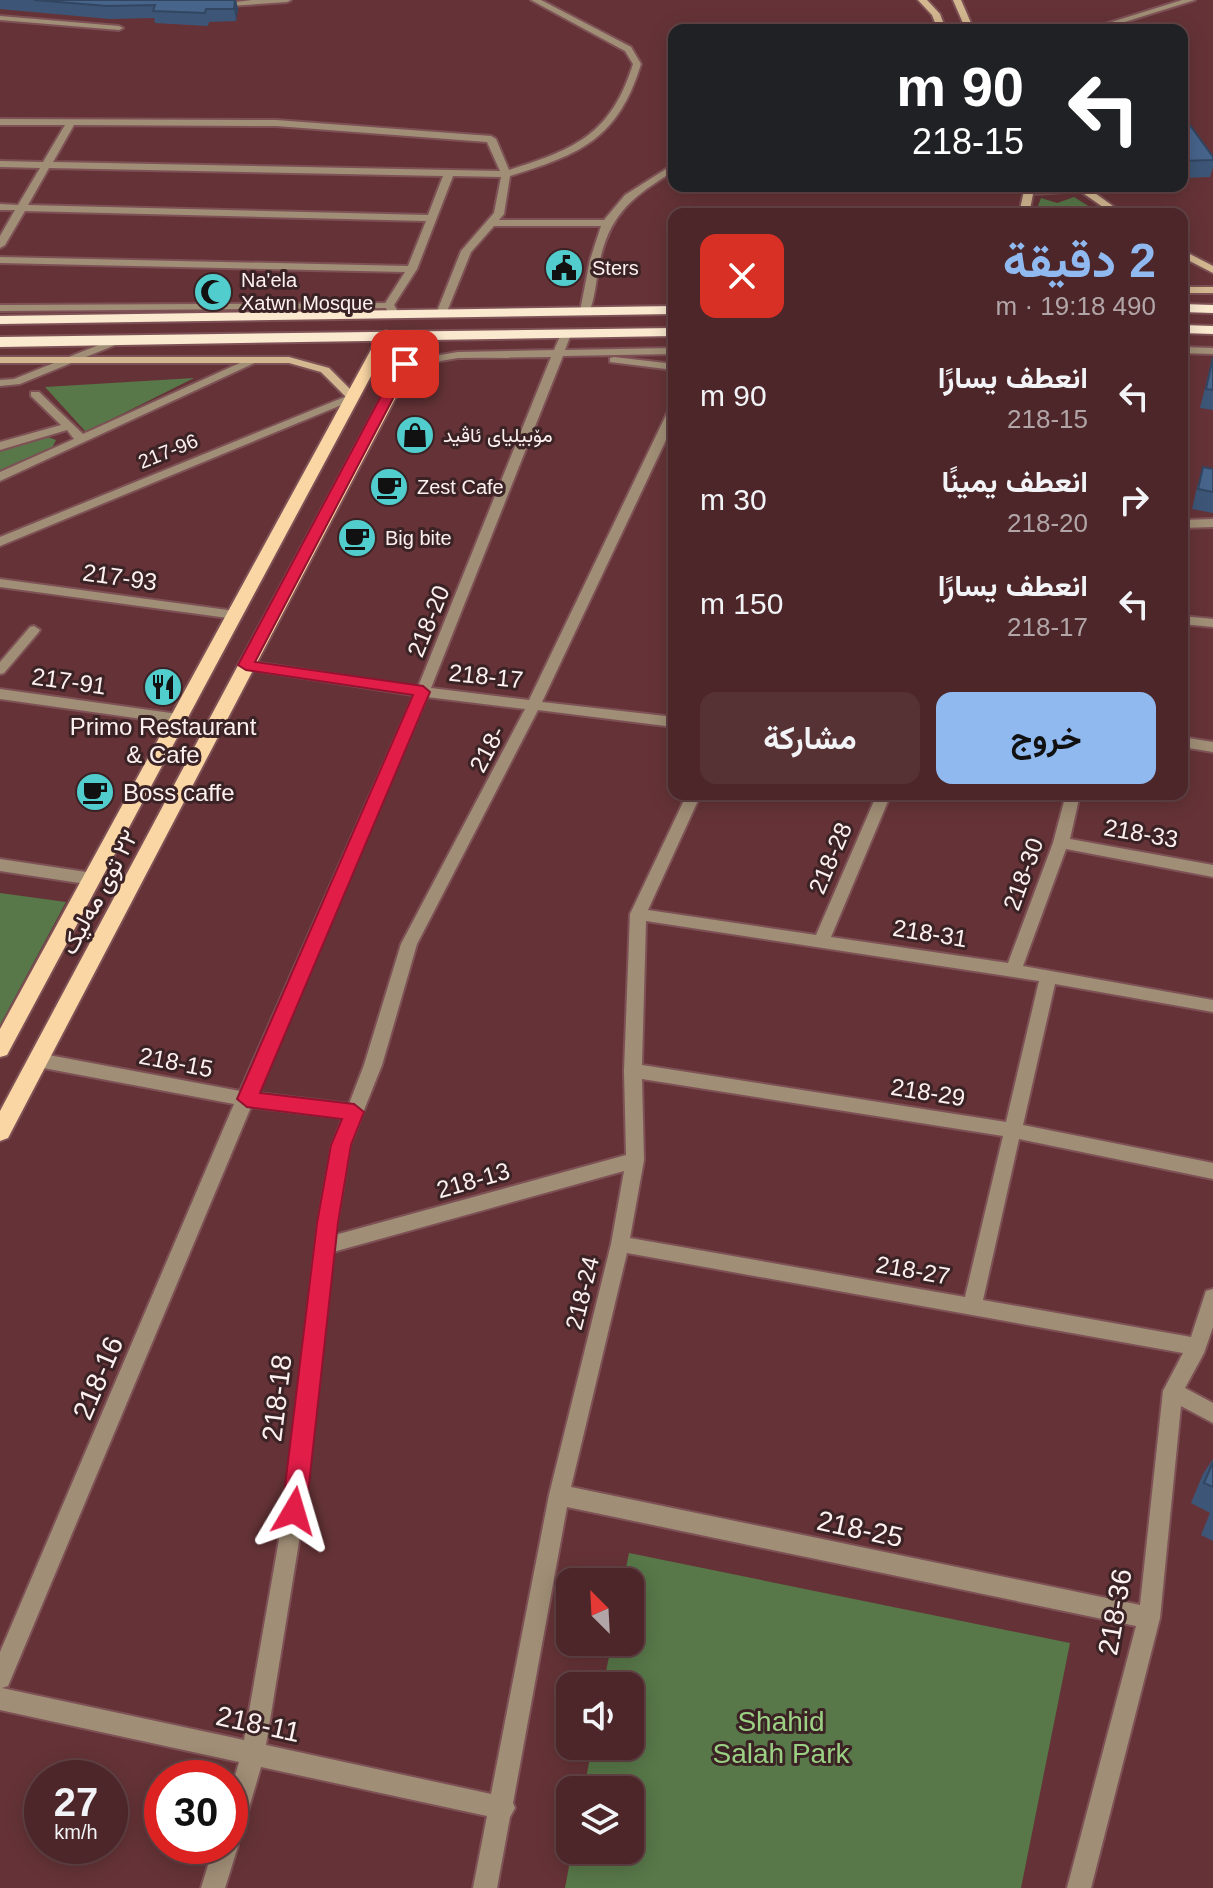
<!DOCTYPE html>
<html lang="ar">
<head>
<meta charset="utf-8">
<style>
  :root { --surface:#4c2629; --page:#563235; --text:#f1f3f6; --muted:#b2a5a8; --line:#634346; --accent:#90b9f0 }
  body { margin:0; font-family:Arial,Vazirmatn,sans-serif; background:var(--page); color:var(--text); direction:rtl; height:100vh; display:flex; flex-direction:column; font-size:30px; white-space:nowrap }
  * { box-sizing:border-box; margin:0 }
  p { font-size:26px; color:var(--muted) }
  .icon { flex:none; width:44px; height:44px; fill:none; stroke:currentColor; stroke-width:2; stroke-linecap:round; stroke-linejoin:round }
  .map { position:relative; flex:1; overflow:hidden; direction:ltr }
  .drawer { position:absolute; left:668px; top:208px; width:520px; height:592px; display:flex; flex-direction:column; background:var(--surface); border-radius:16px; box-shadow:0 4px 20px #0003,0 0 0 2px var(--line); direction:rtl }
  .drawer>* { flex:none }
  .hud { position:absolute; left:668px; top:24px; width:520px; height:168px; border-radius:16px; box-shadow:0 4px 20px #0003,0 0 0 2px var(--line); direction:rtl; background:#202124; color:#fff; overflow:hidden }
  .needle { width:52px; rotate:336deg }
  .fabs { position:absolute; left:556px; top:1568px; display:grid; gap:16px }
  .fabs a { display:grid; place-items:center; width:88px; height:88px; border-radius:16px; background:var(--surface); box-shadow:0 4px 20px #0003,0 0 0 2px var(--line); font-size:40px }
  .speed { position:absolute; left:24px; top:1760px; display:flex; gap:16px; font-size:40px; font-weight:700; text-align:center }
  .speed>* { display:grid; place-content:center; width:104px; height:104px; border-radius:50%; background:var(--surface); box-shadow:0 4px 20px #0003,0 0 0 2px var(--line); line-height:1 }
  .speed small { font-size:20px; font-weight:400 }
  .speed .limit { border:12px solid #d22; background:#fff; color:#111 }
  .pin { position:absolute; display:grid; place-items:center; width:68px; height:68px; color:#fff; margin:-34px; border-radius:16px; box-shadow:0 4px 12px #0006 }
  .me { position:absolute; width:88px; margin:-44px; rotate:7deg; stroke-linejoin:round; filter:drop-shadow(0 0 6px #0008) }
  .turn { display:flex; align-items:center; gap:28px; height:168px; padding:0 32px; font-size:36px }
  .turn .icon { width:104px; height:104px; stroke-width:2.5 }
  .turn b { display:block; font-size:56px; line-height:68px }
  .round { display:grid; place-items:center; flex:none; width:84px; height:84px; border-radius:16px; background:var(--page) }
  .summary { display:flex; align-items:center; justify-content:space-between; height:136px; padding:0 32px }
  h1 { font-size:48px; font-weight:700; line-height:60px; color:var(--accent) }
  .primary-button { display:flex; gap:16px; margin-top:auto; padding:16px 32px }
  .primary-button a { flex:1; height:92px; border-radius:16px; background:var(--accent); color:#111; font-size:32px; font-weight:700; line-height:92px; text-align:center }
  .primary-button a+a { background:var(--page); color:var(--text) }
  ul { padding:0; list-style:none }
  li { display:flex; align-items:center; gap:24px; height:104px; padding:0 32px }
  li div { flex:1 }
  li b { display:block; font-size:30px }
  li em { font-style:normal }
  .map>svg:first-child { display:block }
  .green { fill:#587849 }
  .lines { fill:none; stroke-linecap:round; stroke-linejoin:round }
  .service-casing { stroke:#7d5155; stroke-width:4 }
  .pedestrian-casing { stroke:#7d5155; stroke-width:4 }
  .minor-casing { stroke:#7d5155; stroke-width:4 }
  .secondary-casing { stroke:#7d5155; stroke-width:4 }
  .primary-casing { stroke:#7d5155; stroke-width:4 }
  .trunk-casing { stroke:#7d5155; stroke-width:4 }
  .service { fill:#a08e76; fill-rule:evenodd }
  .pedestrian { fill:#a08e76; fill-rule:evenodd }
  .minor { fill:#a08e76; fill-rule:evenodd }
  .secondary { fill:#d3b790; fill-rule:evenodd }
  .primary { fill:#fad6a4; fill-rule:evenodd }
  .trunk { fill:#fae8cf; fill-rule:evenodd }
  .wall { fill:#3d5678 }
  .shaded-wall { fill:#324661 }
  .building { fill:#47648b; stroke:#324661; stroke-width:2 }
  .route { fill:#e11d48; stroke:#92132f; stroke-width:2 }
  .labels { text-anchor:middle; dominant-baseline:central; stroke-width:6; stroke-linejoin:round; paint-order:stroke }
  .far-poi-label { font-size:20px; fill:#fdf0f0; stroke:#3b2325; text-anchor:start }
  .far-street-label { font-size:20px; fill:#fdf0f0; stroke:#3b2325 }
  .street-label { font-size:24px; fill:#fdf0f0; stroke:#3b2325 }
  .poi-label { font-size:24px; fill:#fdf0f0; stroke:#3b2325 }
  .near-street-label { font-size:28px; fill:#fdf0f0; stroke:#3b2325 }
  .near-park-label { font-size:28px; fill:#9bd183; stroke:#3b2325 }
</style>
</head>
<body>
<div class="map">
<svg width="1213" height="1888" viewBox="0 0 1213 1888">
  <rect width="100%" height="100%" fill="#653337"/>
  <path class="green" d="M1074,197L1101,214H1035L1041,198L1057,203Z
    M194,378L86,432L45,387Z
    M48,437L56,440L52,448L0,473V450Z
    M0,893L66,902L0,1025Z
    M629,1553L1070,1643L1021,1888H565L572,1850H630V1790H584L592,1746H630V1686H603L612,1642H630V1582H623Z"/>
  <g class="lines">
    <g class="service-casing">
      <path id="service" d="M392,303L394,305L389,308L0,311V305Z
        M34,626L40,630L38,633L4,673L0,674V662L30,627Z"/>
    </g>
    <g class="pedestrian-casing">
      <path id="pedestrian" d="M1182,0H1195L1099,30H1086Z"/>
    </g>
    <g class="minor-casing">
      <path id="minor" d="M252,0H291L287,2L215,7L211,5Z
        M531,0H541L631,47L641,64C618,139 581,154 510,176L504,214L499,220H604L625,195L674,164V171C632,197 609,214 599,265C596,281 595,298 589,313L580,311L590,260L601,226H494L471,252L446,314L441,317L436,314L461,251L494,213L501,177L453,176L417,269L394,305L400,315L395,318L391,317L384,305L405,272L0,263V257L408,266L426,221L25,211L5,245L0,248V236L15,210H0V204L18,205L40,168L0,167V161L43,162L65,125H0V119L276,120L491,136L496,139L509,170C576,149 611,134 633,64L625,51ZM74,125L276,126L487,142L500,171L53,162ZM49,168L443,176L428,215L28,205Z
        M0,16L119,26L123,28L119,30L0,20Z
        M566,331L571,334L565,350L674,348V354L563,356L431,688L529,700L668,411L674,408V423L542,702L674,717V727L538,710L417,944L382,1065L350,1145L335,1235L626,1155L624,1071L630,914L687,794H701L648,910L816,935L877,794H891L831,937L1008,963L1053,843L1066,794H1080L1070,839L1213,865V877L1066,849L1023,966L1213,1000V1012L1055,984L1023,1125L1213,1163V1179L1019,1139L983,1300L1191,1337L1206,1291L1213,1289V1327L1204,1353L1185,1388L1213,1403V1423L1181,1406L1160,1618L1091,1888H1067L1136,1626L567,1507L513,1803L515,1808L510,1817L497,1888H473L487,1816L261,1767L242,1832L236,1841L238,1846L225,1888H201L214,1846H230V1793L239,1762L0,1710V1652L234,1104L38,1067L32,1065L30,1060L32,1055L38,1053L240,1091L414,695L246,669L239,665L246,661L418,687L551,357L458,358L405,367L399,364L405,361L458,352L554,350L561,334ZM427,697L525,709L401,944L364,1065L349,1104L256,1093ZM646,921L1039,981L1006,1122L642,1065ZM642,1079L1003,1136L965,1297L630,1238L644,1160ZM251,1107L343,1118L332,1145L318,1223L284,1511L244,1740L2,1688L8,1686ZM624,1171L611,1244L549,1495L491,1794L266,1745L304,1511L333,1252ZM627,1253L1183,1353L1163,1391L1140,1605L571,1487Z
        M121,336L126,339L125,341L20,384L0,386V380L14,379Z
        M1182,347L1213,348V354L1182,353Z
        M253,357L263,359L0,481V472L74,439L67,430L0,450V442L61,425L31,396V392H39L83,434Z
        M614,357L674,364V370L610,362V358Z
        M352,394L356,395V399L0,546V537Z
        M1213,519V527L1182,528V520Z
        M0,579L235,611L242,615L235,619L0,587Z
        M1182,616L1213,619V627L1182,624Z
        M0,689L178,714L185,719L178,724L0,699Z
        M1182,737L1213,742V752L1182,747Z
        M0,859L93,873L101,879L93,885L0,871Z"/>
    </g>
    <g class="secondary-casing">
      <path id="secondary" d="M918,0H927L940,14L946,30H938L932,15Z
        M953,0H961L974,30H966Z
        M1025,186H1085L1124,214H1113L1080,191L1033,194L1029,214H1019Z
        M1182,250L1213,266V273L1182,257Z
        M1182,287H1213V293H1182Z
        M0,357H289L329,368L358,397L348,399L321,372L289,363H0Z"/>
    </g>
    <g class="primary-casing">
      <path id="primary" d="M386,331L393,335L7,1055L0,1057V1029L379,335Z
        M421,332L428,336L8,1138L0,1141V1111L414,336Z"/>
    </g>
    <g class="trunk-casing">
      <path id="trunk" d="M1182,304L1213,305V313L1182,312Z
        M674,306V314L0,324V316Z
        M1182,325L1213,326V334L1182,333Z
        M674,328V336L0,347V337Z"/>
    </g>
    <use href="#service" class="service"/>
    <use href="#pedestrian" class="pedestrian"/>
    <use href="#minor" class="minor"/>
    <use href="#secondary" class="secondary"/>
    <use href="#primary" class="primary"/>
    <use href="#trunk" class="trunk"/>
  </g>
  <path class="wall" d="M0,0H236L238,9L236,21L209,22L208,26L155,23L154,18L110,19L0,9Z
    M1182,117L1213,157V167L1210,177L1182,178Z
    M1213,356V410L1200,408Z
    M1203,467L1213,469V513L1192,509L1197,487Z
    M1213,1459V1541L1201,1535L1210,1513L1191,1503L1203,1474Z"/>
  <path class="shaded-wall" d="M235,0H236L238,9L236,21L234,9Z"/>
  <path class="building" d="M34,0H235L234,9H206L205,13L153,11L155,5L107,6Z
    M1182,117H1184L1213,157V160L1182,161Z
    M1213,357V390L1206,389Z
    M1203,467L1213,469V492L1198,489Z
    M1213,1462V1487L1204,1483Z"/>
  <path class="route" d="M405,360L411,364L255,662L423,686L430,692L260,1093L354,1104L364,1112L351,1145L338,1223L306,1511L302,1519L294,1522L285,1519L282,1511L317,1223L331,1145L342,1119L247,1107L237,1099L413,695L246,670L238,665L398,364Z"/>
  <defs>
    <g id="civic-disc" transform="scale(2)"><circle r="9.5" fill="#52cdce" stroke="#3b2325"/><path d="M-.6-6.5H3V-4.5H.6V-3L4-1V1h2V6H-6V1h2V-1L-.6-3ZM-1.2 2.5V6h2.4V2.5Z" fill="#111"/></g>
    <g id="mosque-disc" transform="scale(2)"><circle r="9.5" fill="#52cdce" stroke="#3b2325"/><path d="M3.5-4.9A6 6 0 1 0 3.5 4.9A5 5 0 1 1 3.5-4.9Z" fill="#111"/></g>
    <g id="shop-disc" transform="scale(2)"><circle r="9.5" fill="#52cdce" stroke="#3b2325"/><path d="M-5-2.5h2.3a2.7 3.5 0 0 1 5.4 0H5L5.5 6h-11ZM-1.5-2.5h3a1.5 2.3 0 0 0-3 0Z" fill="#111"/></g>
    <g id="cafe-disc" transform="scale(2)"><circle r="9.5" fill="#52cdce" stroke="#3b2325"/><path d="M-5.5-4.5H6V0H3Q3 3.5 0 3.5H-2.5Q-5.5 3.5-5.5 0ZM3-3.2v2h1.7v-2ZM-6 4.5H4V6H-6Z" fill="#111"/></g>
    <g id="restaurant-disc" transform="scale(2)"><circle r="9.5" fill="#52cdce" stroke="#3b2325"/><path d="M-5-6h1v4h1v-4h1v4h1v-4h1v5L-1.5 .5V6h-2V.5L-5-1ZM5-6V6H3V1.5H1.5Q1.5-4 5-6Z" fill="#111"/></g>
  </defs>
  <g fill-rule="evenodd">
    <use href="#civic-disc" x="564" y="268"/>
    <use href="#mosque-disc" x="213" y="292"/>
    <use href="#shop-disc" x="415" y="435"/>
    <use href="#cafe-disc" x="389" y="487"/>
    <use href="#cafe-disc" x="357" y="538"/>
    <use href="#restaurant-disc" x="163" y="687"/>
    <use href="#cafe-disc" x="95" y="792"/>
  </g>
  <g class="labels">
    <g class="far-poi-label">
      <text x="592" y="268">Sters</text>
      <text x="241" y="280">Na'ela<tspan x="241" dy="23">Xatwn Mosque</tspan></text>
      <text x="443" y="435">مۆبیلیای ئاڤید</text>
      <text x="417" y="487">Zest Cafe</text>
      <text x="385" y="538">Big bite</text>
    </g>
    <g class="far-street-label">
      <text transform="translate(168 451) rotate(-22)">217-96</text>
    </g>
    <g class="street-label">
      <text transform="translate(120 577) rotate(8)">217-93</text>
      <text transform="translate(428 621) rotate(-68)">218-20</text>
      <text transform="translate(486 676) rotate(6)">218-17</text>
      <text transform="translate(69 681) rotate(8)">217-91</text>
      <text transform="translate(487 749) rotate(-62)">218-</text>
      <text transform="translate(1141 833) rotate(10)">218-33</text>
      <text transform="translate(830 858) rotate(-67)">218-28</text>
      <text transform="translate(1023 874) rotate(-70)">218-30</text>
      <text transform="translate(99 892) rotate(-62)">٢٢ توی مەلیک</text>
      <text transform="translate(930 933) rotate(9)">218-31</text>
      <text transform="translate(176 1062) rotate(11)">218-15</text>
      <text transform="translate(928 1092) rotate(9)">218-29</text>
      <text transform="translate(473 1180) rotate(-16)">218-13</text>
      <text transform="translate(913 1270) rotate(10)">218-27</text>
      <text transform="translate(582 1293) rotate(-76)">218-24</text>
    </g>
    <g class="poi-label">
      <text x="163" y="726">Primo Restaurant<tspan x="163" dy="28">&amp; Cafe</tspan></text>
      <text x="123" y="792" text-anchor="start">Boss caffe</text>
    </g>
    <g class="near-street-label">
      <text transform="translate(98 1378) rotate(-67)">218-16</text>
      <text transform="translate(277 1398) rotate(-83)">218-18</text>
      <text transform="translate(860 1529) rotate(12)">218-25</text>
      <text transform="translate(1115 1612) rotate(-80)">218-36</text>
      <text transform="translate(258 1724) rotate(12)">218-11</text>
    </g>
    <g class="near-park-label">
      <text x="781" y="1721">Shahid<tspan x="781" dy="32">Salah Park</tspan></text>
    </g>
  </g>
</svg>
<div class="fabs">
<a><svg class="needle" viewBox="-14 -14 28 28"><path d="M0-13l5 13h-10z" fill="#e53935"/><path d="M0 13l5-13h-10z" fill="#b2a5a8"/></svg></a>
<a><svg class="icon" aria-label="sound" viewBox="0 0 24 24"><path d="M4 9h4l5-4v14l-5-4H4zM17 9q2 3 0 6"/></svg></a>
<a><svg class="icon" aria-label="layers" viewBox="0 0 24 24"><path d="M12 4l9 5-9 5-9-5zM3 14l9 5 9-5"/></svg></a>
</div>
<div class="speed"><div>27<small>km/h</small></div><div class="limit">30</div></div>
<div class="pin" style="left:405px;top:364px;background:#d93025"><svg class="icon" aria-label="arrive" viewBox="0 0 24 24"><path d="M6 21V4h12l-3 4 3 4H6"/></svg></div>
<svg class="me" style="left:294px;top:1511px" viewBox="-20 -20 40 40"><path d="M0-17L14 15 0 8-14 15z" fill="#e11d48" stroke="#fff" stroke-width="4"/></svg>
<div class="hud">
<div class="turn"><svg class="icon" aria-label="left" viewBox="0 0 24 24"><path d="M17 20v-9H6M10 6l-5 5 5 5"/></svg><div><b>90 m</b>218-15</div></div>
</div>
<section class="drawer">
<div class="summary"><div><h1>2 دقيقة</h1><p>490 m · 19:18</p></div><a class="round" style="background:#d93025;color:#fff"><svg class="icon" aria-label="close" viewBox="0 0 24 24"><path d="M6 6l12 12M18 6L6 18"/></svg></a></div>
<ul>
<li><svg class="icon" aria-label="left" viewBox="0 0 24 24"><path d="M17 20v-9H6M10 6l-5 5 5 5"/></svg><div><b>انعطف يسارًا</b><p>218-15</p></div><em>90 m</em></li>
<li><svg class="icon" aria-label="right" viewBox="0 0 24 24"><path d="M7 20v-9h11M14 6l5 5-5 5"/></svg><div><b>انعطف يمينًا</b><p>218-20</p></div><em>30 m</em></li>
<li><svg class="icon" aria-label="left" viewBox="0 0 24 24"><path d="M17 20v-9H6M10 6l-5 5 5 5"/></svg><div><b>انعطف يسارًا</b><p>218-17</p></div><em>150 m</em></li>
</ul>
<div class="primary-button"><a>خروج</a><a>مشاركة</a></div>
</section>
</div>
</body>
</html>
